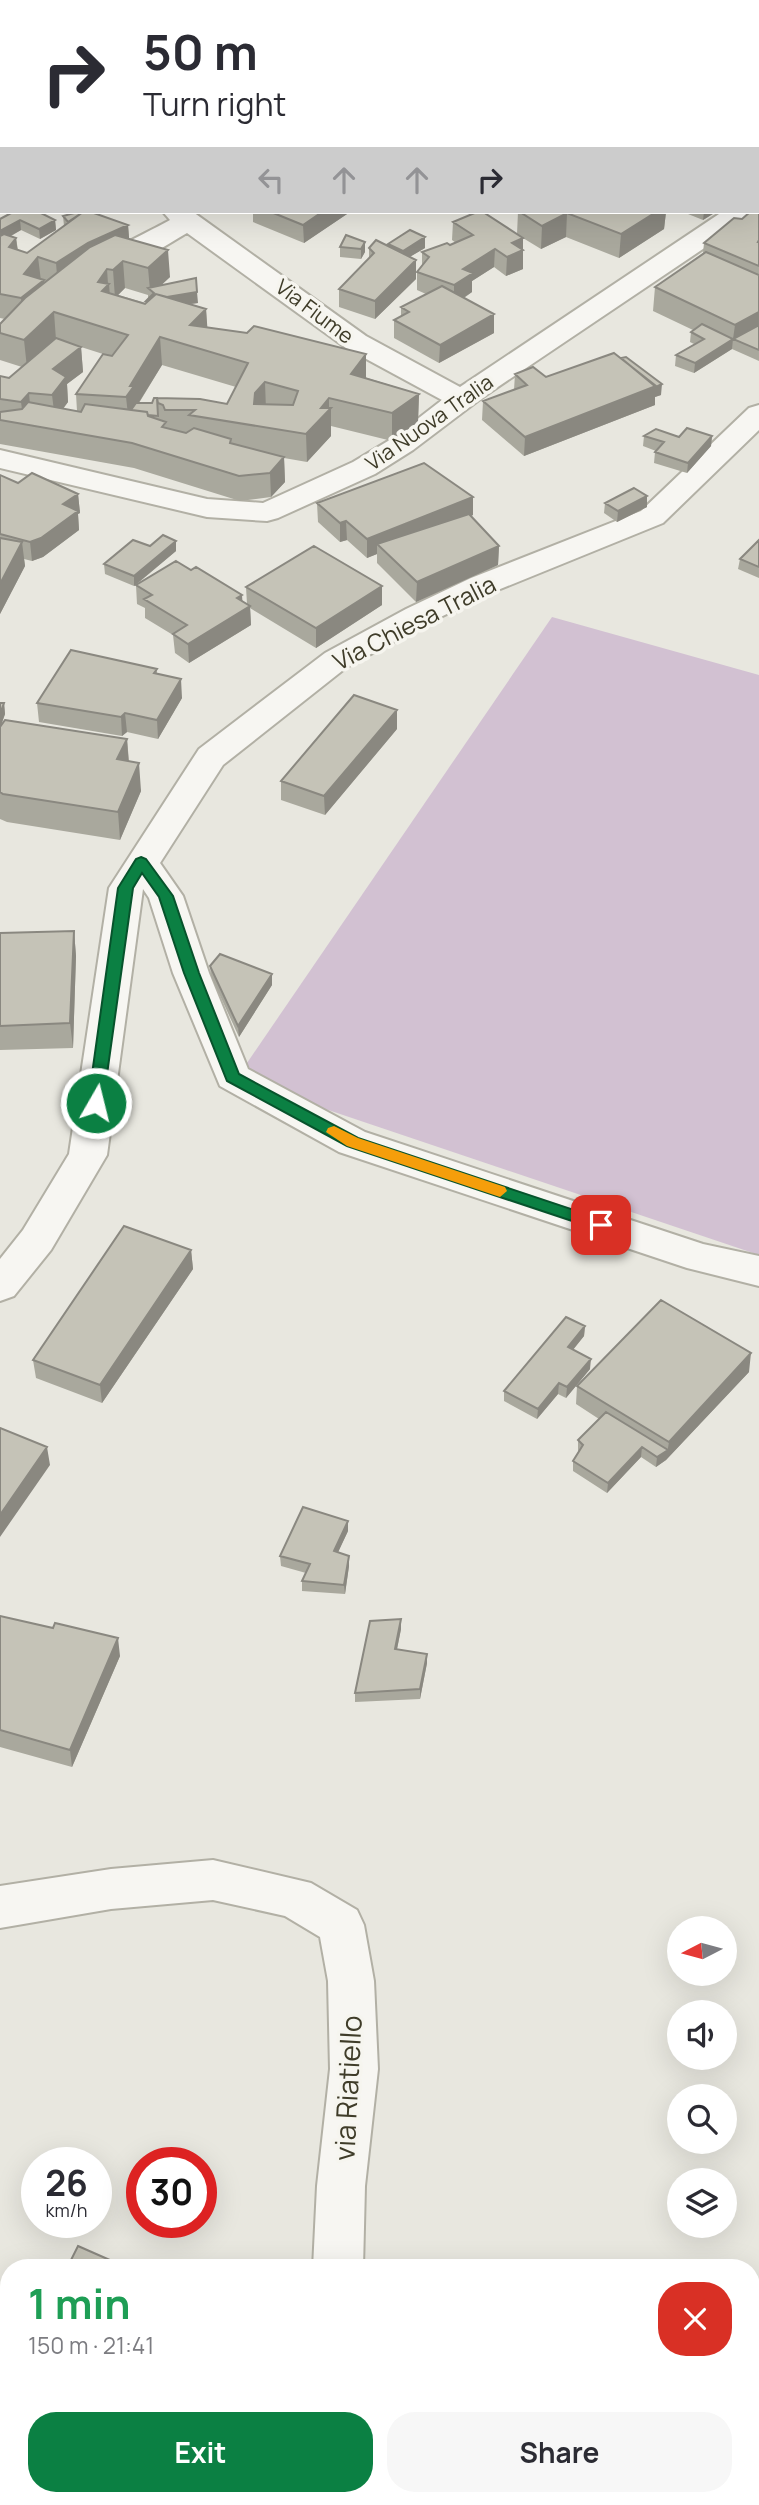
<!DOCTYPE html>
<html lang="en">
<head>
<meta charset="utf-8">
<style>
  :root { --surface:#fff; --page:#f7f7f7; --text:#2b2b33; --muted:#7c7c81; --accent:#0b8043 }
  body { margin:0; font-family:Manrope,sans-serif; background:var(--page); color:var(--text); height:100vh; display:flex; flex-direction:column; font-size:26px; white-space:nowrap }
  * { box-sizing:border-box; margin:0 }
  p { font-size:23px; color:var(--muted) }
  .icon { flex:none; width:38px; height:38px; fill:none; stroke:currentColor; stroke-width:2; stroke-linecap:round; stroke-linejoin:round }
  .map { position:relative; flex:1; overflow:hidden }
  .side { position:absolute; left:0px; top:2259px; width:760px; height:247px; display:flex; flex-direction:column; background:var(--surface); border-radius:28px 28px 0 0; box-shadow:0 7px 28px #0002 }
  .side>* { flex:none }
  .banner { position:absolute; left:0px; top:0px; width:760px; height:214px; box-shadow:0 7px 28px #0002; background:#fff; color:var(--text); overflow:hidden }
  .needle { width:46px; rotate:264deg }
  .tools { position:absolute; left:667px; top:1916px; display:grid; gap:14px }
  .tools a { display:grid; place-items:center; width:70px; height:70px; border-radius:50%; background:var(--surface); box-shadow:0 7px 28px #0002; font-size:35px }
  .speed { position:absolute; left:21px; top:2147px; display:flex; gap:14px; font-size:35px; font-weight:700; text-align:center }
  .speed>* { display:grid; place-content:center; width:91px; height:91px; border-radius:50%; background:var(--surface); box-shadow:0 7px 28px #0002; line-height:1 }
  .speed small { font-size:18px; font-weight:400 }
  .speed .limit { border:10px solid #d22; background:#fff; color:#111 }
  .pin { position:absolute; display:grid; place-items:center; width:60px; height:60px; color:#fff; margin:-30px; border-radius:14px; box-shadow:0 4px 10px #0006 }
  .me { position:absolute; width:77px; margin:-38px; rotate:8deg; stroke-linejoin:round; filter:drop-shadow(0 0 5px #0008) }
  .turn { display:flex; align-items:center; gap:24px; height:147px; padding:0 28px; font-size:32px }
  .turn .icon { width:91px; height:91px; stroke-width:2.5 }
  .turn b { display:block; font-size:49px; line-height:60px }
  .lanes { display:flex; align-items:center; height:66px; padding:0 28px; background:#0003; justify-content:center; gap:35px; direction:ltr }
  .lanes .off { opacity:.35 }
  .round { display:grid; place-items:center; flex:none; width:74px; height:74px; border-radius:28px; background:var(--page) }
  .overview { display:flex; align-items:center; justify-content:space-between; height:119px; padding:0 28px }
  h1 { font-size:42px; font-weight:700; line-height:52px; color:#1e9e55 }
  .action { display:flex; gap:14px; margin-top:auto; padding:14px 28px }
  .action a { flex:1; height:80px; border-radius:28px; background:var(--accent); color:#fff; font-size:28px; font-weight:700; line-height:80px; text-align:center }
  .action a+a { background:var(--page); color:var(--text) }
  .map>svg:first-child { display:block }
  .green { fill:#d2c1d2 }
  .lines { fill:none; stroke-linecap:round; stroke-linejoin:round }
  .minor-casing { stroke:#b2b0a5; stroke-width:4 }
  .minor { fill:#f7f6f2; fill-rule:evenodd }
  .wall { fill:#a9a89d; fill-rule:evenodd }
  .shaded-wall { fill:#8a8880 }
  .building { fill:#c5c3b7; stroke:#8a8880; stroke-width:2; fill-rule:evenodd }
  .route { fill:#0b8043; stroke:#07532c; stroke-width:2 }
  .slow { fill:#f59e0b }
  .labels { text-anchor:middle; dominant-baseline:central; stroke-width:7; stroke-linejoin:round; paint-order:stroke }
  .far-street-label { font-size:21px; fill:#3f3c29; stroke:#f6f5ef }
  .street-label { font-size:24px; fill:#3f3c29; stroke:#f6f5ef }
  .near-street-label { font-size:28px; fill:#3f3c29; stroke:#f6f5ef }
</style>
</head>
<body>
<div class="map">
<svg width="759" height="2505" viewBox="0 0 759 2505">
  <rect width="100%" height="100%" fill="#e8e7df"/>
  <path class="green" d="M552,617L759,675V1255L236,1079Z"/>
  <g class="lines">
    <g class="minor-casing">
      <path id="minor" d="M90,0H115L89,2Z
        M163,212H193L366,336L460,387L722,212H753L749,218L483,397L413,450L375,474L278,518L267,521L207,517L0,468V450L207,499L263,503L353,462L393,438L442,400L346,348L187,233C164,246 118,279 91,272L87,266C92,259 156,228 170,220Z
        M759,405V430L663,523L493,592L428,623L347,667L223,765L160,863L183,896L209,973L248,1069L365,1132L703,1244L759,1256V1286L687,1268L339,1152L220,1086L173,973L149,898L143,889L107,1155L51,1250L14,1296L0,1301V1259L23,1230L69,1154L109,888L199,749L325,653L406,609L471,578L641,511L749,408Z
        M213,1860L311,1883L357,1910L364,1925L374,1981L378,2069L365,2186L363,2268H313L317,2186L330,2069L328,1981L320,1937L285,1916L213,1900L111,1909L0,1928V1886L111,1869Z
        M633,2497H699L702,2505H636Z"/>
    </g>
    <use href="#minor" class="minor"/>
  </g>
  <path class="wall" d="M193,0H217L216,2H193Z
    M0,44H2V66L0,65Z
    M0,132L2,133V192H0Z
    M758,140H759V180H758Z
    M759,204V361L732,349L694,373L675,366L676,355L694,344L690,342L691,332L693,330L653,311L655,287L703,253L704,243L742,219Z
    M253,212H350L304,243L253,222Z
    M518,212H666L664,229L619,258L566,237L541,249L523,238V269L506,276L494,267L472,281V292L464,298L494,314V333L439,363L394,338V320L401,316V307L426,294L417,290V272L422,265V252L456,243L452,240L453,222L517,234Z
    M683,212H716L703,220Z
    M99,215L128,225L129,239L170,277L161,285L198,303L190,304L206,309L207,328L419,394L418,422L392,441L331,426V436L307,462L284,458L285,482L271,497L240,501L134,468L0,444V376L9,378L22,367L0,360V324L5,319L0,318V219L55,220L56,230L40,239L21,230L11,236L16,238L18,250L27,253L64,226L63,216ZM125,288L148,295V298L146,301V303L118,295ZM81,347L103,354L76,394L77,411L63,409L68,402L67,384L83,372ZM162,365L236,387L227,404L139,403Z
    M346,235L365,252L361,259L340,257V247Z
    M388,244L425,248L409,257L416,279L375,319L339,307V289L369,258V248L388,246Z
    M515,374L546,377L661,395L655,397V405L524,456L482,420L483,401L514,390Z
    M644,436L679,437L712,436L711,446L687,473L654,463L655,452L656,451L643,446Z
    M0,475L18,483L78,494L80,513L78,514L79,530L43,557L32,561L24,559L25,566L0,614Z
    M317,503L473,515L471,516L499,546L498,565L416,602L377,563V554L367,558L347,540L340,542L318,522Z
    M605,503L647,507L617,522L604,513Z
    M759,540V578L738,569L740,559Z
    M150,546L176,551L137,584L191,570L242,595V601L247,604L246,587L382,586V605L316,648L250,608L251,625L189,663L175,653L173,635L145,618V608L137,604L136,585L134,586L105,574L104,564Z
    M157,669V674L182,698L158,739L127,732L122,736L39,722L37,703Z
    M0,703H4L5,714L2,723L127,739L129,761L141,791L120,840L7,822L0,819Z
    M397,729L325,815L281,800V781Z
    M74,931L76,956L73,1048L0,1050V933Z
    M210,966L272,974V985L239,1037L211,976Z
    M191,1250L193,1269L102,1403L36,1378L33,1360Z
    M585,1326L584,1336L573,1350L590,1369L566,1398L558,1394L537,1419L504,1401V1391Z
    M749,1372L666,1460L656,1467L641,1457L607,1493L573,1471V1461L579,1452L578,1451V1440L599,1419L576,1404L577,1386Z
    M348,1531L338,1552L349,1556V1566L345,1594L302,1591V1581L306,1573L281,1566L280,1556Z
    M0,1616L120,1656L72,1767L0,1747Z
    M401,1619V1629L397,1649L427,1654V1663L420,1699L355,1702V1693Z"/>
  <path class="shaded-wall" d="M2,72V83L0,85V74Z
    M758,85H759V103H758Z
    M322,212H350L304,243L303,225Z
    M656,212H666L664,229L619,258L621,234Z
    M704,212H716L703,220Z
    M567,213L566,237L541,249L542,226Z
    M20,220L21,230L0,242V231Z
    M55,220L56,230L40,239L39,229Z
    M128,225L130,249L58,287L56,263L88,243Z
    M425,237V248L403,261V251Z
    M16,238L19,262L9,247Z
    M523,238V269L506,276L507,257L512,243Z
    M365,242V252L361,259V249Z
    M495,249L494,267L472,281V292L454,304V285L463,269Z
    M168,250L170,277L153,293L150,290L148,268Z
    M38,257L41,281L44,280L47,304L23,322L21,298L24,274Z
    M416,260V279L375,319V301Z
    M123,261L125,288L115,298L113,270Z
    M107,269L108,284H109L111,311L98,282Z
    M197,292L198,303L168,307V297Z
    M206,309L208,336L190,325Z
    M54,312L56,340L27,368L24,340Z
    M759,312V335L733,339L735,325Z
    M494,314V333L439,363L440,345Z
    M160,337L162,365L136,407L128,415L126,397L130,386Z
    M733,339L732,349L694,373L695,363Z
    M81,347L83,372L67,384L68,402L55,419L52,395L53,369Z
    M366,354V382L351,374Z
    M265,382L266,410L254,404L255,393Z
    M662,384L661,395L655,397V405L524,456L525,437Z
    M29,393L31,417L24,424L21,402Z
    M419,394L418,422L392,441V413Z
    M329,398V410L331,408V436L307,462L306,434L321,408Z
    M712,436L711,446L687,473L688,463Z
    M284,457L285,482L271,497L270,473Z
    M78,494L80,513L78,514L79,530L43,557L32,561L30,542L63,504Z
    M647,496V507L617,522L618,511Z
    M473,497V515L384,551L377,544V554L367,558V539Z
    M346,521L347,540L340,542V523Z
    M176,541V551L134,586V576Z
    M22,542L25,566L0,614V584Z
    M499,546L498,565L416,602L417,582Z
    M382,586V605L316,648V628Z
    M242,595L243,610L250,606L251,625L189,663L188,644L237,598Z
    M181,679L182,698L158,739L157,720Z
    M4,703L5,714L0,728V714Z
    M397,710V729L325,815L324,796Z
    M125,713L127,732L122,736L121,717Z
    M127,739L129,767L117,759Z
    M139,763L141,791L120,840L118,812Z
    M74,931L76,956L73,1048L70,1023Z
    M272,974V985L239,1037L238,1026Z
    M191,1250L193,1269L102,1403L100,1385Z
    M585,1326L584,1336L567,1357L568,1347Z
    M751,1353L749,1372L666,1460L669,1442Z
    M591,1359L590,1369L566,1398L567,1387Z
    M559,1383L558,1394L537,1419L538,1409Z
    M47,1447L50,1465L0,1537V1515Z
    M642,1447L641,1457L607,1493L608,1483Z
    M668,1450L666,1460L656,1467L657,1457Z
    M348,1521V1531L334,1561V1551Z
    M349,1556V1566L345,1594L344,1585Z
    M401,1619V1629L395,1659V1649Z
    M118,1638L120,1656L72,1767L70,1750Z
    M427,1654V1663L420,1699V1689Z"/>
  <path class="building" d="M758,40L759,41V55H758Z
    M0,44H2V56H0Z
    M0,132L2,133V174H0Z
    M758,140H759V161L758,164Z
    M759,204V240L758,242H759V266L704,243L734,218L742,219L750,212H758V206Z
    M13,212H39L55,220L39,229L20,220L0,231V219Z
    M78,212H83L68,222L63,216Z
    M83,212H91L128,225L88,243L56,263L38,257L24,274L44,280L21,298L0,294V236L4,234L16,238L9,247L27,253Z
    M271,212H322L303,225Z
    M477,212H483L523,238L512,243L523,250L507,257L495,249L463,269L473,273L454,285L417,272L429,257L422,252L447,243L450,245L473,235L453,222Z
    M520,212H656L621,234L567,213L542,226Z
    M410,230L425,237L403,251L388,244Z
    M115,235L168,250L148,268L123,261L113,270L107,269L98,282L109,284L102,291L145,304L156,294L206,309L190,325L247,333L254,326L366,354L351,374L419,394L392,413L329,398L321,408H331L306,434L189,415L195,410H165L163,405L158,403L157,398L200,399L227,404L248,363L160,337L130,386H134L126,397L76,394L103,354L112,356L128,335L54,312L24,340L0,333V324L25,298L90,247ZM265,382L298,391L293,405L254,404L255,393Z
    M346,235L365,242L361,249L340,247Z
    M376,240L416,260L375,301L339,289L374,253L369,248Z
    M706,252L759,275V312L735,325L655,287Z
    M196,278L197,292L167,297L156,294L148,301H146L154,293L148,288Z
    M442,286L494,314L440,345L394,320L409,312L401,307Z
    M702,324L733,339L695,363L676,355L704,339L691,332Z
    M759,325V350L733,339Z
    M56,338L81,347L53,369L66,377L52,395L29,393L21,402L0,399V376L9,378Z
    M614,353L656,386L525,437L483,401L527,385L515,374L533,367L546,377Z
    M626,357L662,384L656,387L621,358Z
    M154,398H157L158,416L148,415L147,412L131,410L136,403H152Z
    M28,402L81,412L85,404L147,412L148,416L166,422L162,427L186,433L194,428L231,439L230,443L284,457L270,473L239,476L132,443L0,420V412L22,409Z
    M687,428L712,436L688,463L655,452L664,442L644,436L656,429L679,437Z
    M424,463L473,497L367,539L346,521L340,523L317,503Z
    M32,473L78,494L63,504L78,511L41,538L30,542L0,534V475L18,483Z
    M634,488L647,496L618,511L605,503Z
    M469,514L499,546L417,582L377,544Z
    M163,535L176,541L134,576L104,564L133,540L150,546Z
    M0,538L22,542L0,584Z
    M759,540V567L740,559Z
    M314,546L382,586L316,628L246,587Z
    M176,561L191,570L196,567L242,595L237,598L250,606L188,644L173,634L187,625L144,599L152,595L136,585Z
    M71,650L157,669L154,673L181,679L157,720L125,713L121,717L37,703Z
    M354,695L397,710L324,796L281,781Z
    M0,703H4L0,714Z
    M5,720L127,739L117,759L139,763L118,812L3,794L0,792V727Z
    M74,931L70,1023L0,1026V933Z
    M220,954L272,974L238,1026L210,966Z
    M124,1226L191,1250L100,1385L33,1360Z
    M661,1300L751,1353L669,1442L577,1386Z
    M566,1317L585,1326L568,1347L591,1359L567,1387L559,1383L538,1409L504,1391Z
    M606,1412L668,1450L657,1457L642,1447L608,1483L573,1461L583,1445L578,1440Z
    M0,1428L47,1447L0,1515Z
    M303,1507L348,1521L334,1551L349,1556L344,1585L302,1581L310,1564L280,1556Z
    M0,1616L53,1628L55,1623L118,1638L70,1750L0,1730Z
    M401,1619L395,1649L427,1654L420,1689L355,1693L370,1621Z
    M78,2246L128,2268H67Z
    M0,2469L9,2475V2497H43L55,2505H0Z"/>
  <path class="route" d="M141,857L146,859L173,896L199,973L239,1074L358,1138L607,1221L609,1225L607,1229H596L347,1146L227,1081L184,973L159,897L142,873L133,888L103,1103L96,1109L90,1107L88,1103L118,888L136,859Z"/>
  <path class="slow" d="M334,1126L358,1138L505,1187L507,1191L500,1197L347,1146L326,1132L328,1128Z"/>
  <g class="labels">
    <g class="far-street-label">
      <text transform="translate(315 311) rotate(37)">Via Fiume</text>
      <text transform="translate(429 422) rotate(-35)">Via Nuova Tralia</text>
    </g>
    <g class="street-label">
      <text transform="translate(414 622) rotate(-27)">Via Chiesa Tralia</text>
    </g>
    <g class="near-street-label">
      <text transform="translate(347 2088) rotate(-87)">via Riatiello</text>
    </g>
  </g>
</svg>
<div class="tools">
<a><svg class="needle" viewBox="-14 -14 28 28"><path d="M0-13l5 13h-10z" fill="#e53935"/><path d="M0 13l5-13h-10z" fill="#7c7c81"/></svg></a>
<a><svg class="icon" aria-label="sound" viewBox="0 0 24 24"><path d="M4 9h4l5-4v14l-5-4H4zM17 9q2 3 0 6"/></svg></a>
<a><svg class="icon" aria-label="search" viewBox="0 0 24 24"><circle cx="10" cy="10" r="6"/><path d="M15 15l6 6"/></svg></a>
<a><svg class="icon" aria-label="layers" viewBox="0 0 24 24"><path d="M12 4l9 5-9 5-9-5zM3 14l9 5 9-5"/></svg></a>
</div>
<div class="speed"><div>26<small>km/h</small></div><div class="limit">30</div></div>
<div class="pin" style="left:601px;top:1225px;background:#d93025"><svg class="icon" aria-label="arrive" viewBox="0 0 24 24"><path d="M6 21V4h12l-3 4 3 4H6"/></svg></div>
<svg class="me" style="left:96px;top:1103px" viewBox="-20 -20 40 40"><circle r="17" fill="#0b8043" stroke="#fff" stroke-width="3"/><path d="M0-11L8 9 0 5-8 9z" fill="#fff"/></svg>
<div class="banner">
<div class="turn"><svg class="icon" aria-label="right" viewBox="0 0 24 24"><path d="M7 20v-9h11M14 6l5 5-5 5"/></svg><div><b>50 m</b>Turn right</div></div>
<div class="lanes"><svg class="icon off" aria-label="left" viewBox="0 0 24 24"><path d="M17 20v-9H6M10 6l-5 5 5 5"/></svg><svg class="icon off" aria-label="ahead" viewBox="0 0 24 24"><path d="M12 20V5M6 11l6-6 6 6"/></svg><svg class="icon off" aria-label="ahead" viewBox="0 0 24 24"><path d="M12 20V5M6 11l6-6 6 6"/></svg><svg class="icon" aria-label="right" viewBox="0 0 24 24"><path d="M7 20v-9h11M14 6l5 5-5 5"/></svg></div>
</div>
<section class="side">
<div class="overview"><div><h1>1 min</h1><p>150 m · 21:41</p></div><a class="round" style="background:#d93025;color:#fff"><svg class="icon" aria-label="close" viewBox="0 0 24 24"><path d="M6 6l12 12M18 6L6 18"/></svg></a></div>
<div class="action"><a>Exit</a><a>Share</a></div>
</section>
</div>
</body>
</html>
